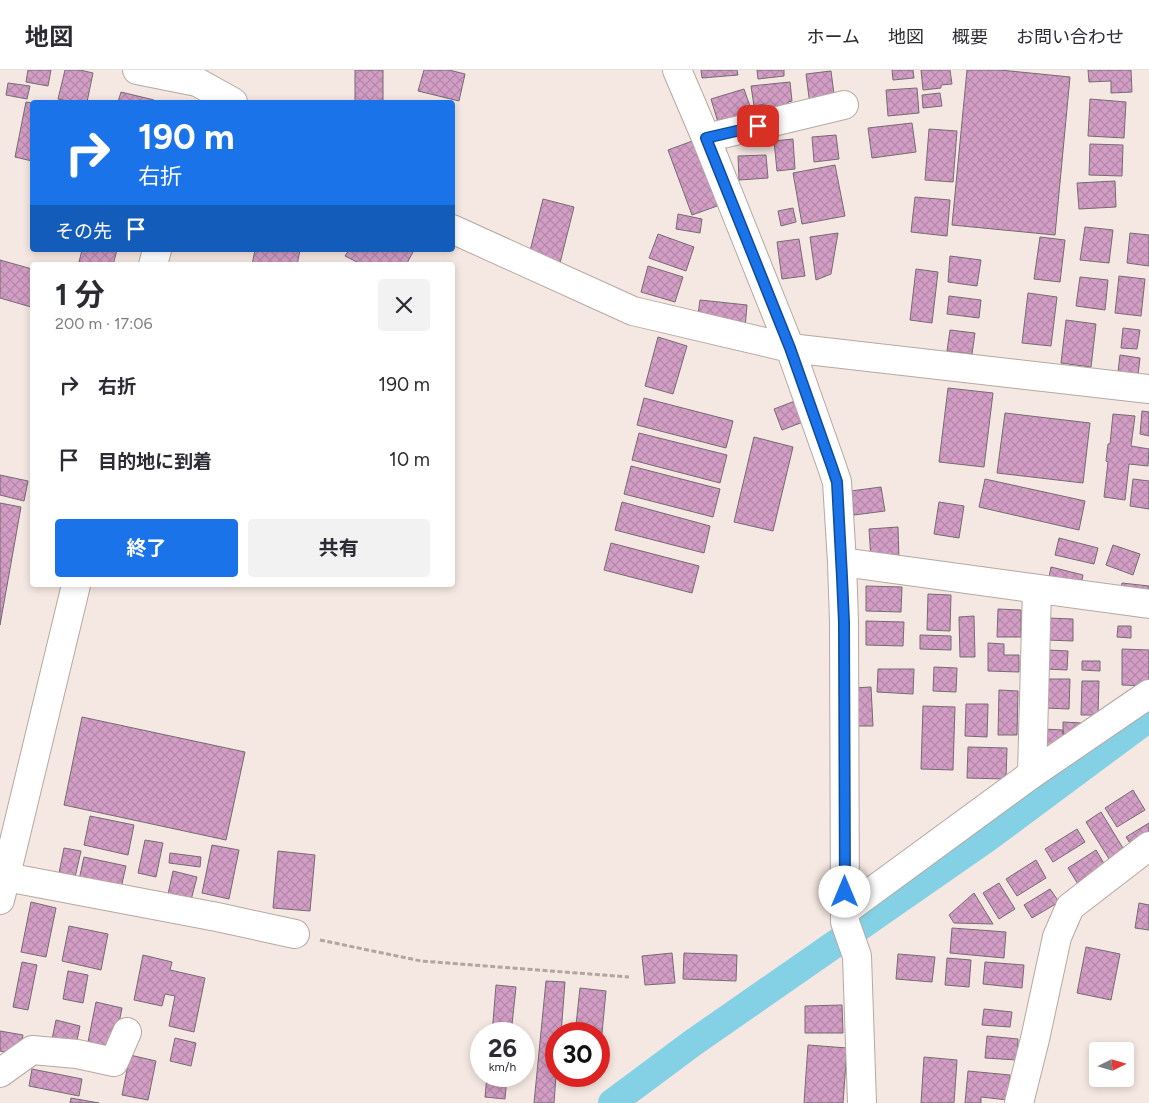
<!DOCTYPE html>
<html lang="ja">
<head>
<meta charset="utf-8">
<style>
  :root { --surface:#fff; --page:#f2f2f3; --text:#2b2b33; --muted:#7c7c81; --line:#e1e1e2; --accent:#1a73e8 }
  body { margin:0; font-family:Figtree,"Noto Sans JP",sans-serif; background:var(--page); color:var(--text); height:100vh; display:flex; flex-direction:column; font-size:19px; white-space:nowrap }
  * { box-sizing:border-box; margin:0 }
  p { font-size:16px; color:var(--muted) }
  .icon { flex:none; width:28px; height:28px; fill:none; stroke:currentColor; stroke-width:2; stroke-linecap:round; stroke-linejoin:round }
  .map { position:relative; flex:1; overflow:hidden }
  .drawer { position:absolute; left:30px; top:192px; width:425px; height:325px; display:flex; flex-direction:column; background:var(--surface); border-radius:5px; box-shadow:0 2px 8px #0003 }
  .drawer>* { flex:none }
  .top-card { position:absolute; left:30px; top:30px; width:425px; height:152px; border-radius:5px; box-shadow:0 2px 8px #0003; background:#1a73e8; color:#fff; overflow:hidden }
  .needle { width:32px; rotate:85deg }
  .controls { position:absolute; left:1089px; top:972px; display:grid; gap:10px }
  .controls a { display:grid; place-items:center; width:45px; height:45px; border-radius:5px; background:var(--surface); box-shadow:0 2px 8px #0003; font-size:25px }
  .speed { position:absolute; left:470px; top:952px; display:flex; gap:10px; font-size:25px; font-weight:700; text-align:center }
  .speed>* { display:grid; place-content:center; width:65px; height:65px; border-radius:50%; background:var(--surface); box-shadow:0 2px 8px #0003; line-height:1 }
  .speed small { font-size:12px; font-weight:400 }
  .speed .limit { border:8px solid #d22; background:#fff; color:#111 }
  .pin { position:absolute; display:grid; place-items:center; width:42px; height:42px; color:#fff; margin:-21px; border-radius:10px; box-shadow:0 2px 8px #0006 }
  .me { position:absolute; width:55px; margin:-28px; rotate:0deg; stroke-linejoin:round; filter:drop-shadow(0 0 4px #0008) }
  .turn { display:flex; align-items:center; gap:18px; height:105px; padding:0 25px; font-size:22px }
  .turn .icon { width:65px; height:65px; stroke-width:2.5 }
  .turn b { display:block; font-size:35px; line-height:42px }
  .then { display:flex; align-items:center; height:48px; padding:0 25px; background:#0003; gap:10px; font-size:19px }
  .round { display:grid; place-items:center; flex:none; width:52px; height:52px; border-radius:5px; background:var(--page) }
  .head { display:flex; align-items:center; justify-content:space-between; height:85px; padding:0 25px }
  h1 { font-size:30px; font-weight:700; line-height:38px }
  .button { display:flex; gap:10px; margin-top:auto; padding:10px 25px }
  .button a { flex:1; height:58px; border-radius:5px; background:var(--accent); color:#fff; font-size:20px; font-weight:700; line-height:58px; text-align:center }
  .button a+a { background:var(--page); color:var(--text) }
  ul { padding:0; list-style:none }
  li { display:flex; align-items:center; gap:15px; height:75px; padding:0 25px }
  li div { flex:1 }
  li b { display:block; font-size:19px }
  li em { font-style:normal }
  header { display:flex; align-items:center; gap:30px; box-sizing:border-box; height:70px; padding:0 25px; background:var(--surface); border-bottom:1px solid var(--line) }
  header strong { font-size:24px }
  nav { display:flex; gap:28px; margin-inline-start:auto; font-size:18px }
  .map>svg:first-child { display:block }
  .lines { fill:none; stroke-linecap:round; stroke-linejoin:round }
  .canal { stroke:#84d1e6; stroke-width:28 }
  .building { fill:url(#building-cross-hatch); stroke:#756b72 }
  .minor-casing { stroke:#b5a8a2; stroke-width:30 }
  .path { stroke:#b0a5a0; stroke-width:3; stroke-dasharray:5 2.5; stroke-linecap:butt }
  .minor { stroke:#fff; stroke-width:28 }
  .route-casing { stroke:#114b97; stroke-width:12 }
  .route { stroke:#1a73e8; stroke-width:9 }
</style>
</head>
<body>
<header>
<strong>地図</strong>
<nav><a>ホーム</a><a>地図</a><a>概要</a><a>お問い合わせ</a></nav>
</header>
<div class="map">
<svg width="1149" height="1033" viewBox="0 0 1149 1033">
  <defs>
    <pattern id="building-cross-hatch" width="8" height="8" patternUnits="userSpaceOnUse" patternTransform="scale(1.25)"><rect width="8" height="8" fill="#d39ec5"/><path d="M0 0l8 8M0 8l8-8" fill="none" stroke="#b487a8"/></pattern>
  </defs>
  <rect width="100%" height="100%" fill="#f5e7e1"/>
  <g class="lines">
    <path class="canal" d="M612,1033L694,972L986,769L1149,648"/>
  </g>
  <path class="building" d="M28,0H51L48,16L26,12Z
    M65,0H80L93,3L87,32H72L58,29Z
    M355,0H383V32H355Z
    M424,0H449L465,4L459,31L418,21Z
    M701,0H737L738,5L702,8Z
    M757,0H784V6L758,9Z
    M892,0H913L914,8L893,10Z
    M921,0H950L952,14L941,15V18L923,20Z
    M967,0H1000L1070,7L1055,165L952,155Z
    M1088,0H1131L1132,22L1111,23V11L1089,12Z
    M831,1L835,32L810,35L806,4Z
    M790,12L792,31L788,32L789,44L767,48L765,34L754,36L751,16Z
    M8,13L30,16L27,29L6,25Z
    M917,18L919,43L888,46L886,20Z
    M744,19L754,48L720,59L711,29Z
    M121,22L154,30L153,32H118Z
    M940,23L942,36L923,38L922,25Z
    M1090,29L1126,32L1124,68L1088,66Z
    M26,32L32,33V91L15,87Z
    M912,53L916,82L872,88L868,58Z
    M929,59L957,61L953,112L925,110Z
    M836,65L839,89L814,92L812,67Z
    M793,69L795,99L777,101L774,71Z
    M695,70L720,135L692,145L668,80Z
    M1090,74L1123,75L1122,106L1089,105Z
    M766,85L768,108L739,110L738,86Z
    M835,95L845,146L802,154L793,103Z
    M1115,111L1116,137L1079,139L1077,113Z
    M915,127L950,130L947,166L911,162Z
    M543,129L574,137L560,193L529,185Z
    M793,138L796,152L781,156L778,141Z
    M678,144L702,149L700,163L676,159Z
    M1085,157L1113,160L1109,193L1080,190Z
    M838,163L831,204L816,210L810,167Z
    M1130,163L1149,165V196L1127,193Z
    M658,164L694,177L686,201L649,188Z
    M1040,167L1065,170L1060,212L1034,209Z
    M799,169L805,206L782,209L777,172Z
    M82,180H117L113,195H92L79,192Z
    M255,180H300L297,195H252Z
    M349,180H414L406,195H363L345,186Z
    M950,186L981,190L977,216L948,212Z
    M0,190L32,199V232L31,237L0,228Z
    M648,196L683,207L675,232L641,222Z
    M916,199L938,202L932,253L910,250Z
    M1119,206L1145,209L1141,246L1115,243Z
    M1080,207L1108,210L1105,240L1076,236Z
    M1028,223L1057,227L1051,276L1022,273Z
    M949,226L981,230L979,248L947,244Z
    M700,230L747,235L745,258L697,252Z
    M1066,250L1096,254L1091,297L1061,293Z
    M1123,258L1140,260L1137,279L1121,278Z
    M950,260L975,263L972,284L947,281Z
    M658,267L687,276L673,324L645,316Z
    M1120,285L1140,288L1138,305L1118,302Z
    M948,318L993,323L984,397L939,392Z
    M644,328L733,351L726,378L637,355Z
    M795,331L803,352L782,360L774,339Z
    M1142,341L1149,342V366L1140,364Z
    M1005,343L1090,353L1083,413L997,403Z
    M1113,344L1135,346L1131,376L1149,379L1148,396L1129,394L1125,430L1104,427L1108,392L1106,391L1108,374H1110Z
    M639,363L727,385L720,413L632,390Z
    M754,367L793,377L773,461L734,452Z
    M631,396L720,419L713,447L624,424Z
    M0,405L28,411L24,431L0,425Z
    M985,409L1085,431L1079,460L979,437Z
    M1133,409L1149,411V439L1130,436Z
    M881,417L885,441L854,445L851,421Z
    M622,432L710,456L704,483L615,460Z
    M939,432L964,436L959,468L934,464Z
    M0,433L21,437L0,555Z
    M898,457L899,489L871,490L869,459Z
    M1059,468L1098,478L1094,494L1055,485Z
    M611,473L699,496L692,523L604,500Z
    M1113,475L1140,484L1133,505L1106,495Z
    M1051,497L1083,505L1080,520L1048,512Z
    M1122,513L1149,516V529L1120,526Z
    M866,516L902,517L901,542L866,541Z
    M928,524L951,525L950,561L927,560Z
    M998,539L1021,540V567H997Z
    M974,546L975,587H960L959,547Z
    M1048,548L1073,549V571L1047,570Z
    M866,551L904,552L903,576L866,575Z
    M1118,556H1131V568L1117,567Z
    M920,565L951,566V580L920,579Z
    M988,573L1004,574V585H1019V602L988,601Z
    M1122,579L1149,580V616L1122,615Z
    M1047,580L1068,581L1067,600L1046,599Z
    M1082,591H1100V601L1082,600Z
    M934,597L957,598L956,622L933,621Z
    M878,599H914L913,624L877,622Z
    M1046,609H1070L1069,639L1045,638Z
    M1082,611H1099L1098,645H1081Z
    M871,617L873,656H855L853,618Z
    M999,620L1018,621L1017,665H998Z
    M966,634H988L987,667L965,666Z
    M923,636L955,637L953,700L921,699Z
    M82,647L245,682L226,770L64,735Z
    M1063,652L1082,653L1081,664H1063Z
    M1043,659L1063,660V681L1043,680Z
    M968,677L1007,678L1006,709L967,708Z
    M1133,720L1145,740L1117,757L1105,738Z
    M1101,742L1126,783L1111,792L1086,752Z
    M90,746L134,755L128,785L84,775Z
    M1149,753V770L1134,779L1126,767Z
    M1077,759L1085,772L1053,792L1045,779Z
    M145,770L163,773L156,807L138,803Z
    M212,775L239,780L229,829L202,823Z
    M64,778L81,781L73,816L57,813Z
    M1096,780L1109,802L1081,819L1068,798Z
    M278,781L315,785L310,841L273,838Z
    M170,783L201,787L200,797L169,793Z
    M84,787L126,796L119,827L77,819Z
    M1036,790L1046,808L1017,826L1006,809Z
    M173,801L197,807L190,834L167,829Z
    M999,813L1015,839L999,849L983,823Z
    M1050,819L1059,832L1032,848L1024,835Z
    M974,823L993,854L954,853L949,845Z
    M31,832L56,838L46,887L21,882Z
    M1139,833L1149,835V860L1135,858Z
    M69,856L108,864L101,900L62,891Z
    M952,858L1006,862L1004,888L950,883Z
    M1086,877L1120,884L1111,930L1077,923Z
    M672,883L675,913L645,915L642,886Z
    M684,883L737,885L736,911L683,909Z
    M898,884L935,887L932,912L896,909Z
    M143,885L172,892L170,900L205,908L194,962L169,956L175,926L165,924L162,936L134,930Z
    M947,888L971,890L969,917L945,915Z
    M22,892L37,895L28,940L13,937Z
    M985,892L1024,895L1022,918L983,914Z
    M68,901L88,905L83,933L63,929Z
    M546,911L565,912L561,964H556V1006L554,1033H534Z
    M496,915L516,917L511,964H492Z
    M580,918L606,921L599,995V964H575Z
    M96,932L122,938L114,978L88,972Z
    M842,935L843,963H805V936Z
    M984,939L1012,942L1010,957L982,955Z
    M56,950L80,956L75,979L51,974Z
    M0,961L23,965L19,985L0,981Z
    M987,966L1018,969L1017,990L985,988Z
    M175,968L196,973L191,996L170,991Z
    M808,975L847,978L843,1033H804Z
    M130,985L156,991L148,1030L122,1025Z
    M924,987L957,990L954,1033H921Z
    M32,999L82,1009L79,1026L29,1016Z
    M968,1001L1010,1005L1008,1030L981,1027V1033H965Z
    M487,1006H507L505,1029L485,1027Z
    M71,1028L99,1033H70Z"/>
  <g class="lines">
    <g class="minor-casing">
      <path id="minor" d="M137,0L197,12L233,32
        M677,0L706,68L790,278L832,397L837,412L842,492L844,552L845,852L857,886L862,1033
        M706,68L844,35
        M452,159L633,241L790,278L1149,319
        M153,195L157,180
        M842,492L1149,534
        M1032,704L1037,519
        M6,807L217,847L295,864
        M0,830L76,515
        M845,841L1032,704L1149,624
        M0,1003L32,980L77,984L114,992L127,962
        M1019,1033L1035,969L1057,867L1070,837L1149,776"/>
    </g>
    <path class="path" d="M320,870L421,891L629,907"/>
    <use href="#minor" class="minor"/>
  </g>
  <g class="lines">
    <g class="route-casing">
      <path id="route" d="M758,56L706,68L790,278L832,397L837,412L842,507L844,552L845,822"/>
    </g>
    <use href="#route" class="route"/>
  </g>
</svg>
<div class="controls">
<a><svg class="needle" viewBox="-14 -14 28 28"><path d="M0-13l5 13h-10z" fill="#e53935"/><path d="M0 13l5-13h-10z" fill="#7c7c81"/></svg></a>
</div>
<div class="speed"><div>26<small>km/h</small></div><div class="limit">30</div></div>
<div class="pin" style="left:758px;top:56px;background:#d93025"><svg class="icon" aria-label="arrive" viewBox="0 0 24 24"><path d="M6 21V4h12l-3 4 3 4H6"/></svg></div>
<svg class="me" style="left:845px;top:822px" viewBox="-20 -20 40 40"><circle r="19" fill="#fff"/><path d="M0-13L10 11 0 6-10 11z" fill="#1a73e8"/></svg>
<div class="top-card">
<div class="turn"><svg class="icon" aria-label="right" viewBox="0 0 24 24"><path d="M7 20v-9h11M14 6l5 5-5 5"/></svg><div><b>190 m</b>右折</div></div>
<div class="then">その先<svg class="icon" aria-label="arrive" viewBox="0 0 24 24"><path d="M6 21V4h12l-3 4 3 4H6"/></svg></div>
</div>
<section class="drawer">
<div class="head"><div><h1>1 分</h1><p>200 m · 17:06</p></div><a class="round"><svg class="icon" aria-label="close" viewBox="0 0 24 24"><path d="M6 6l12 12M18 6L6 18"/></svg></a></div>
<ul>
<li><svg class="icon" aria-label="right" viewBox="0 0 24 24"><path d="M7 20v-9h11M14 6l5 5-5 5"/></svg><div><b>右折</b></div><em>190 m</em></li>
<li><svg class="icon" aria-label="arrive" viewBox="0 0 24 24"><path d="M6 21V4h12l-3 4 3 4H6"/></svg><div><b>目的地に到着</b></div><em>10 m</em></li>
</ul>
<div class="button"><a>終了</a><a>共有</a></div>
</section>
</div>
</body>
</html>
